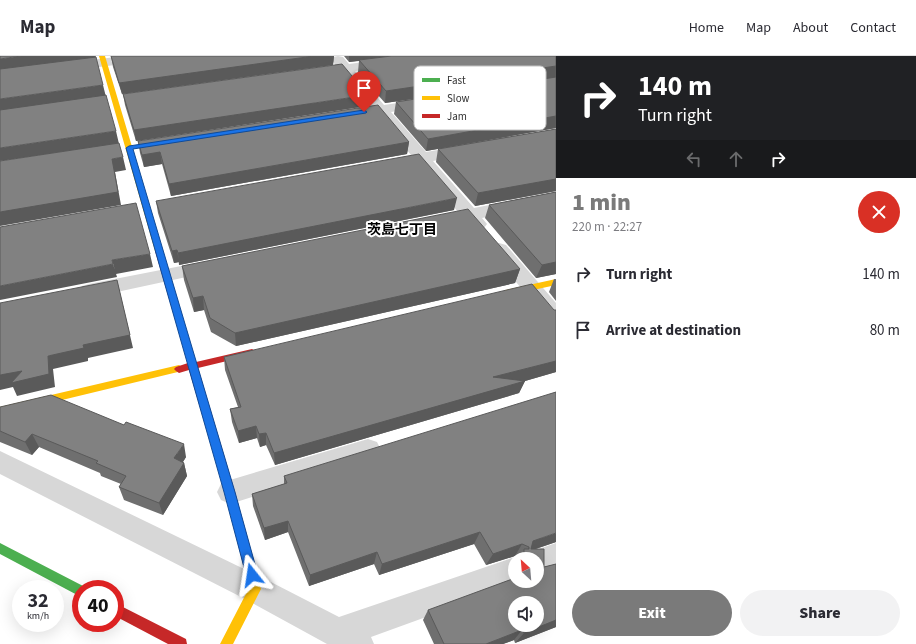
<!DOCTYPE html>
<html lang="en">
<head>
<meta charset="utf-8">
<style>
  :root { --surface:#fff; --page:#f2f2f3; --text:#2b2b33; --muted:#7c7c81; --line:#e1e1e2; --accent:#7a7a7a }
  body { margin:0; font-family:"Source Sans 3","Noto Sans JP",sans-serif; background:var(--page); color:var(--text); height:100vh; display:flex; flex-direction:column; font-size:15px; white-space:nowrap }
  * { box-sizing:border-box; margin:0 }
  p { font-size:13px; color:var(--muted) }
  .icon { flex:none; width:22px; height:22px; fill:none; stroke:currentColor; stroke-width:2; stroke-linecap:round; stroke-linejoin:round }
  .map { position:relative; flex:1; overflow:hidden }
  .side { display:flex; flex-direction:column; background:var(--surface); width:360px }
  .side>* { flex:none }
  .guide { background:#202124; color:#fff; overflow:hidden }
  .needle { width:26px; rotate:334deg }
  .fabs { position:absolute; left:508px; top:496px; display:grid; gap:8px }
  .fabs a { display:grid; place-items:center; width:36px; height:36px; border-radius:50%; background:var(--surface); box-shadow:0 4px 16px #0002; font-size:20px }
  .speed { position:absolute; left:12px; top:524px; display:flex; gap:8px; font-size:20px; font-weight:700; text-align:center }
  .speed>* { display:grid; place-content:center; width:52px; height:52px; border-radius:50%; background:var(--surface); box-shadow:0 4px 16px #0002; line-height:1 }
  .speed small { font-size:10px; font-weight:400 }
  .speed .limit { border:6px solid #d22; background:#fff; color:#111 }
  .pin { position:absolute; display:grid; place-items:center; width:34px; height:34px; color:#fff; margin:-41px -17px; border-radius:50% 50% 50% 0; rotate:-45deg; box-shadow:0 0 4px #0007 }
  .pin .icon { rotate:45deg }
  .me { position:absolute; width:44px; margin:-22px; rotate:345deg; stroke-linejoin:round; filter:drop-shadow(0 0 3px #0008) }
  .turn { display:flex; align-items:center; gap:14px; height:84px; padding:0 16px; font-size:18px }
  .turn .icon { width:52px; height:52px; stroke-width:2.5 }
  .turn b { display:block; font-size:28px; line-height:34px }
  .lanes { display:flex; align-items:center; height:38px; padding:0 16px; background:#0003; justify-content:center; gap:20px; direction:ltr }
  .lanes .off { opacity:.35 }
  .round { display:grid; place-items:center; flex:none; width:42px; height:42px; border-radius:21px; background:var(--page) }
  .head { display:flex; align-items:center; justify-content:space-between; height:68px; padding:0 16px }
  h1 { font-size:24px; font-weight:800; line-height:30px; color:var(--accent) }
  .cta { display:flex; gap:8px; margin-top:auto; padding:8px 16px }
  .cta a { flex:1; height:46px; border-radius:24px; background:var(--accent); color:#fff; font-size:16px; font-weight:800; line-height:46px; text-align:center }
  .cta a+a { background:var(--page); color:var(--text) }
  ul { padding:0; list-style:none }
  li { display:flex; align-items:center; gap:12px; height:56px; padding:0 16px }
  li div { flex:1 }
  li b { display:block; font-size:15px }
  li em { font-style:normal }
  header { display:flex; align-items:center; gap:24px; box-sizing:border-box; height:56px; padding:0 20px; background:var(--surface); border-bottom:1px solid var(--line) }
  header strong { font-size:19px }
  nav { display:flex; gap:22px; margin-inline-start:auto; font-size:14px }
  main { display:flex; flex:1; min-height:0 }
  .map>svg:first-child { display:block }
  .lines { fill:none; stroke-linecap:round; stroke-linejoin:round }
  .street { fill:#d7d7d7; fill-rule:evenodd }
  .fast { fill:#4caf50; fill-rule:evenodd }
  .slow { fill:#ffc107; fill-rule:evenodd }
  .jam { fill:#c62828; fill-rule:evenodd }
  .wall { fill:#6f6f6f }
  .shaded-wall { fill:#5a5a5a }
  .building { fill:#818181; stroke:#5a5a5a; fill-rule:evenodd }
  .route { fill:#1a73e8; stroke:#114b97 }
  .labels { text-anchor:middle; dominant-baseline:central; stroke-width:4; stroke-linejoin:round; paint-order:stroke }
  .neighbourhood-label { font-size:14px; font-weight:bold; fill:#000; stroke:#fff }
  .key { fill:#fff; stroke:#c2c2c2; stroke-width:1 }
  .key-label { font-size:11px; fill:#333 }
</style>
</head>
<body>
<header>
<strong>Map</strong>
<nav><a>Home</a><a>Map</a><a>About</a><a>Contact</a></nav>
</header>
<main>
<div class="map">
<svg width="556" height="588" viewBox="0 0 556 588">
  <rect width="100%" height="100%" fill="#fff"/>
  <g class="lines">
    <path class="street" d="M124,0H161L160,3L155,4L67,15L62,14L60,11L62,8L67,7Z
      M338,0L343,1L349,8L407,0H440L439,3L434,4L355,15L384,49L424,43L429,44L431,47L429,50L391,56L426,96L467,89L473,91L475,94L473,97L433,105L474,152L556,136V146L482,162L487,168L484,172C475,174 472,172 466,165L444,169L438,168L435,164L438,160L458,156L418,107L393,112L387,110L385,107L387,104L411,99L377,59L352,62L347,61L345,58L347,55L370,51L342,17L316,21L311,20L309,17L311,14L336,10L332,4L333,1Z
      M499,187L506,189L556,247V268L549,266L492,197L490,193L492,189Z
      M212,204L219,206L222,210L219,214L89,242L82,240L79,235L82,230L89,228Z
      M368,383L377,386L381,394L377,402L230,448L221,444L217,436L221,428L230,424Z
      M0,395L265,523L339,561L515,501L520,503H515V525H525L371,581L374,588H327L245,543L0,418Z
      M556,487V515L537,521V503H524L527,497Z"/>
    <path class="fast" d="M0,487L85,531L86,533H81V541L0,498Z"/>
    <path class="slow" d="M99,0H105L163,195L162,197H156L155,195Z
      M556,223V229L506,240L502,237L506,234Z
      M179,309L182,311L184,313L182,315L0,359V351Z
      M251,510L255,512L261,533L233,588H220L249,532L245,516L247,512Z"/>
    <path class="jam" d="M156,193H162L163,195L196,306L252,293L257,296L252,299L198,312L235,436L257,516L255,520L251,522L247,520L245,516L225,436L189,314L179,317L176,315L174,313L176,311L188,307L155,195Z
      M115,547L186,583L187,588H168L115,560Z"/>
  </g>
  <path class="wall" d="M109,0H334L333,9L122,38L113,11L111,0Z
    M344,0H556V72L426,95L394,58L396,46L448,38L385,47L358,16L359,5L349,6Z
    M123,38L367,50L136,85L125,49Z
    M556,73V135L475,150L436,106L438,93Z
    M138,85L409,86L407,98L171,140L162,108L144,111L140,97Z
    M556,136V218L536,222L485,162L489,149Z
    M156,145L454,154L179,209V206L174,207L158,157Z
    M182,210L520,213L515,227L236,290L211,276L204,254L194,256L184,224Z
    M554,223H556V245L549,236Z
    M554,254H556V316L525,325L519,337L275,409L266,389L260,391L257,382L239,387L232,366L230,353L238,351L225,314L224,301Z
    M0,351L186,401L183,406L184,407L187,420L163,459L124,444L119,431L121,428L101,420L100,417L39,391L32,399L0,386Z
    M284,420L556,486L536,493L544,511L556,508V571L515,587L514,584L503,588H434L423,564L428,554L537,525V503H517L519,501L515,500L486,509L474,488L379,519L374,508L309,530L288,476L265,484L253,450L252,438L284,428Z"/>
  <path class="shaded-wall" d="M21,0H96L95,2L0,15V3Z
    M314,0H334L333,9L122,38L119,27Z
    M349,0H395L349,6Z
    M556,10V22L385,47L386,35Z
    M103,29L106,41L0,55V43Z
    M368,39L367,50L136,85L134,74Z
    M556,60V72L426,95L428,83Z
    M116,75L119,88L0,105V92Z
    M409,86L407,98L171,140L169,128Z
    M160,96L162,108L144,111L142,99Z
    M123,101L126,114L115,116L121,149L0,170V156L112,103Z
    M556,123V135L475,150L478,137Z
    M457,142L454,154L179,209L178,197Z
    M177,194L179,206L174,207L172,195Z
    M150,198L153,211L116,218L112,204Z
    M556,206V218L536,222L542,209Z
    M113,208L117,221L0,244V230Z
    M520,213L515,227L236,290L235,277Z
    M117,224L133,292L88,302V305L53,313L55,331L17,340L13,331L0,334V319L48,300L83,289Z
    M203,240L204,254L194,256L193,242Z
    M556,305V316L525,325L519,337L275,409L274,397L493,321Z
    M256,370L257,382L239,387L238,375Z
    M266,377V389L260,391L259,378Z
    M32,378L39,391L32,399L25,386Z
    M184,388L186,401L177,415L174,402Z
    M184,407L187,420L163,459L159,447Z
    M288,465V476L265,484L264,472Z
    M480,476L474,488L379,519L382,508Z
    M556,477V486L526,496L533,485Z
    M522,488L515,500L486,509L493,498Z
    M377,496L374,508L309,530L310,519Z
    M556,564V571L515,587L524,577Z
    M522,574L514,584L503,588H486Z"/>
  <path class="building" d="M0,0H21L0,3Z
    M111,0H314L119,27Z
    M391,0H556V10L386,35L359,4Z
    M96,1L103,29L0,43V13Z
    M342,8L368,39L134,74L123,38Z
    M556,21V60L428,83L396,46Z
    M106,39L116,75L0,92V54Z
    M378,49L409,86L169,128L160,96L142,99L138,85Z
    M556,73V123L478,137L438,93Z
    M119,87L123,101L112,103L118,136L0,156V105Z
    M419,98L457,142L178,197L177,194L172,195L156,145Z
    M556,136V206L542,209L489,149Z
    M136,147L150,198L112,204L113,208L0,230V171Z
    M468,153L520,213L235,277L210,262L203,240L193,242L182,210Z
    M117,224L130,279L83,289L84,292L48,300L49,318L11,327L22,315L0,319V247Z
    M532,228L554,254H556V305L493,321L525,325L274,397L266,377L259,378L256,370L238,375L230,353L241,351L224,301Z
    M556,336V477L533,485L531,493H544V511L556,508V564L524,577L522,574L486,588H444L428,554L515,522V525H537V503H524V493H529V491L522,488L493,498L480,476L382,508L377,496L310,519L288,465L264,472L252,438L287,427L284,420ZM515,547H537V569H515Z
    M51,339L124,369L126,366L184,388L174,402L184,407L159,447L119,431L126,420L96,407L98,405L32,378L25,386L0,375V351Z"/>
  <path class="route" d="M364,54L367,56L366,57L133,93L235,436L258,519L256,523L252,525L247,523L246,519L224,436L126,92L129,90Z"/>
  <g class="labels">
    <g class="neighbourhood-label">
      <text x="402" y="174">茨島七丁目</text>
    </g>
  </g>
  <rect x="414" y="10" width="132" height="64" rx="6" class="key"/>
  <rect x="422" y="22" width="18" height="4" fill="#4caf50"/>
  <rect x="422" y="40" width="18" height="4" fill="#ffc107"/>
  <rect x="422" y="58" width="18" height="4" fill="#c62828"/>
  <g class="key-label">
    <text x="447" y="28">Fast</text>
    <text x="447" y="46">Slow</text>
    <text x="447" y="64">Jam</text>
  </g>
</svg>
<div class="fabs">
<a><svg class="needle" viewBox="-14 -14 28 28"><path d="M0-13l5 13h-10z" fill="#e53935"/><path d="M0 13l5-13h-10z" fill="#7c7c81"/></svg></a>
<a><svg class="icon" aria-label="sound" viewBox="0 0 24 24"><path d="M4 9h4l5-4v14l-5-4H4zM17 9q2 3 0 6"/></svg></a>
</div>
<div class="speed"><div>32<small>km/h</small></div><div class="limit">40</div></div>
<div class="pin" style="left:364px;top:56px;background:#d93025"><svg class="icon" aria-label="arrive" viewBox="0 0 24 24"><path d="M6 21V4h12l-3 4 3 4H6"/></svg></div>
<svg class="me" style="left:252px;top:519px" viewBox="-20 -20 40 40"><path d="M0-17L14 15 0 8-14 15z" fill="#1a73e8" stroke="#fff" stroke-width="4"/></svg>
</div>
<section class="side">
<div class="guide">
<div class="turn"><svg class="icon" aria-label="right" viewBox="0 0 24 24"><path d="M7 20v-9h11M14 6l5 5-5 5"/></svg><div><b>140 m</b>Turn right</div></div>
<div class="lanes"><svg class="icon off" aria-label="left" viewBox="0 0 24 24"><path d="M17 20v-9H6M10 6l-5 5 5 5"/></svg><svg class="icon off" aria-label="ahead" viewBox="0 0 24 24"><path d="M12 20V5M6 11l6-6 6 6"/></svg><svg class="icon" aria-label="right" viewBox="0 0 24 24"><path d="M7 20v-9h11M14 6l5 5-5 5"/></svg></div>
</div>
<div class="head"><div><h1>1 min</h1><p>220 m · 22:27</p></div><a class="round" style="background:#d93025;color:#fff"><svg class="icon" aria-label="close" viewBox="0 0 24 24"><path d="M6 6l12 12M18 6L6 18"/></svg></a></div>
<ul>
<li><svg class="icon" aria-label="right" viewBox="0 0 24 24"><path d="M7 20v-9h11M14 6l5 5-5 5"/></svg><div><b>Turn right</b></div><em>140 m</em></li>
<li><svg class="icon" aria-label="arrive" viewBox="0 0 24 24"><path d="M6 21V4h12l-3 4 3 4H6"/></svg><div><b>Arrive at destination</b></div><em>80 m</em></li>
</ul>
<div class="cta"><a>Exit</a><a>Share</a></div>
</section>
</main>
</body>
</html>
